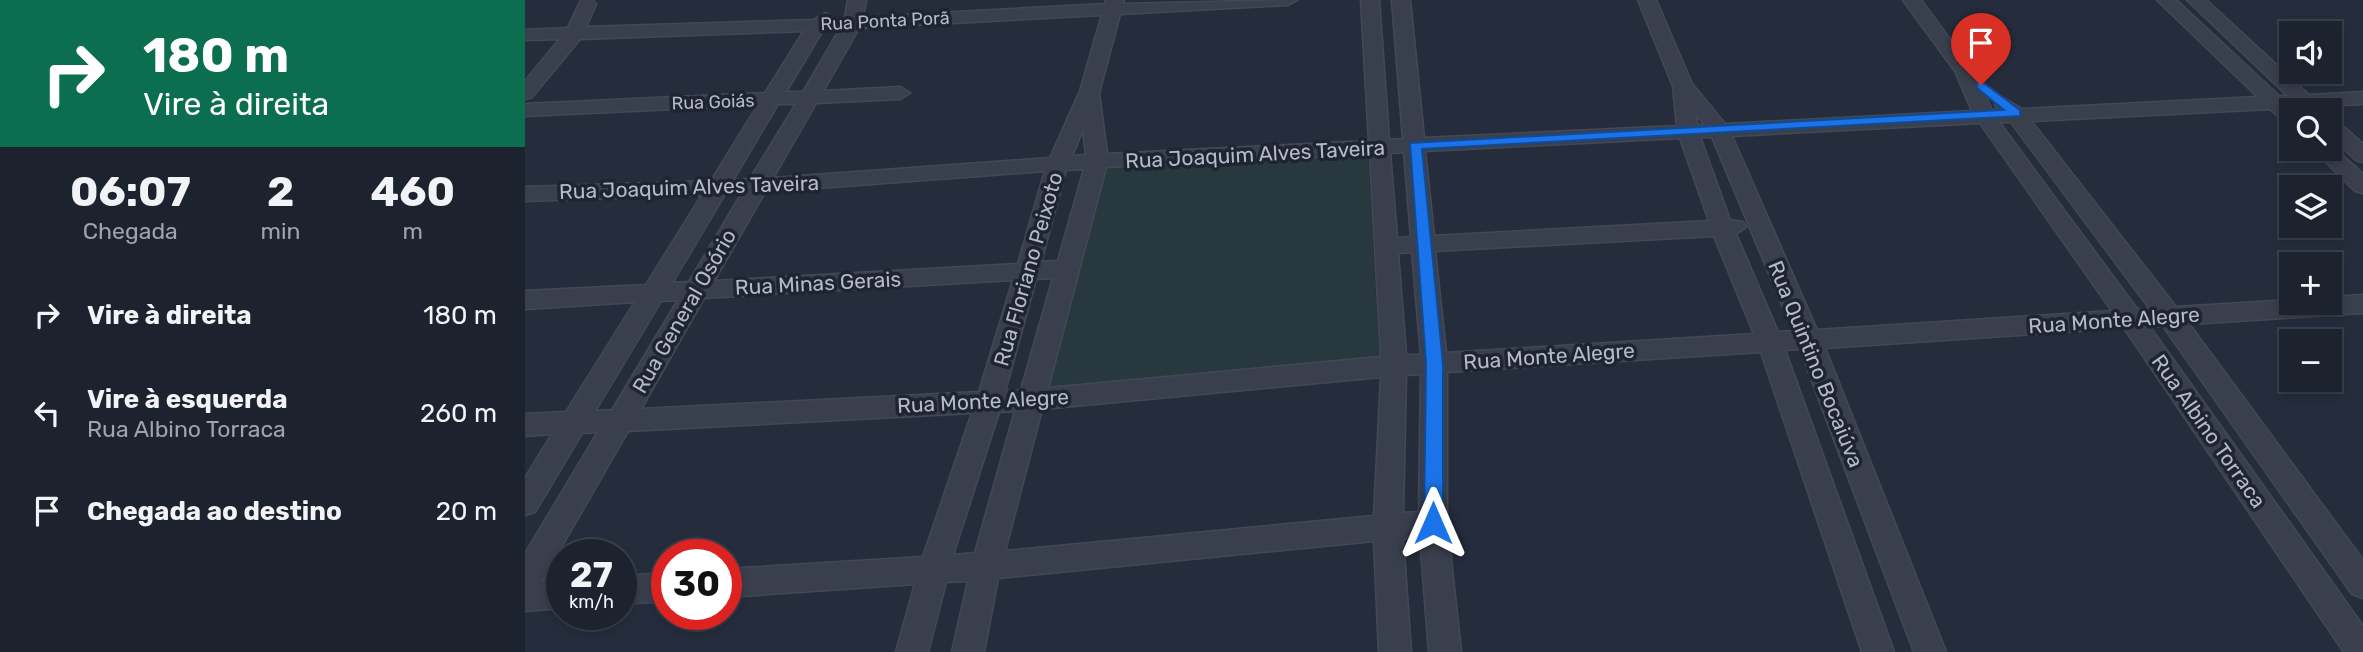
<!DOCTYPE html>
<html lang="pt">
<head>
<meta charset="utf-8">
<style>
  :root { --surface:#1c222e; --page:#292f3a; --text:#f1f3f6; --muted:#a0a4aa; --line:#3a3f4a }
  body { margin:0; font-family:Rubik,sans-serif; background:var(--page); color:var(--text); height:100vh; display:flex; flex-direction:column; font-size:26px; white-space:nowrap }
  * { box-sizing:border-box; margin:0 }
  p { font-size:23px; color:var(--muted) }
  .icon { flex:none; width:38px; height:38px; fill:none; stroke:currentColor; stroke-width:2; stroke-linecap:round; stroke-linejoin:round }
  .map { position:relative; flex:1; overflow:hidden }
  .panel { display:flex; flex-direction:column; background:var(--surface); width:525px }
  .panel>* { flex:none }
  .top-card { background:#0b6e4f; color:#fff; overflow:hidden }
  .buttons { position:absolute; left:1754px; top:21px; display:grid; gap:14px }
  .buttons a { display:grid; place-items:center; width:63px; height:63px; border-radius:0px; background:var(--surface); box-shadow:0 4px 10px #0003,0 0 0 2px var(--line); font-size:35px }
  .speed { position:absolute; left:21px; top:539px; display:flex; gap:14px; font-size:35px; font-weight:700; text-align:center }
  .speed>* { display:grid; place-content:center; width:91px; height:91px; border-radius:50%; background:var(--surface); box-shadow:0 4px 10px #0003,0 0 0 2px var(--line); line-height:1 }
  .speed small { font-size:18px; font-weight:400 }
  .speed .limit { border:10px solid #d22; background:#fff; color:#111 }
  .pin { position:absolute; display:grid; place-items:center; width:60px; height:60px; color:#fff; margin:-72px -30px; border-radius:50% 50% 50% 0; rotate:-45deg; box-shadow:0 0 7px #0007 }
  .pin .icon { rotate:45deg }
  .me { position:absolute; width:77px; margin:-38px; rotate:0deg; stroke-linejoin:round; filter:drop-shadow(0 0 5px #0008) }
  .turn { display:flex; align-items:center; gap:24px; height:147px; padding:0 28px; font-size:32px }
  .turn .icon { width:91px; height:91px; stroke-width:2.5 }
  .turn b { display:block; font-size:49px; line-height:60px }
  .eta { display:flex; justify-content:space-evenly; align-items:center; height:119px; text-align:center }
  .eta b { font-size:42px; font-weight:700; line-height:49px }
  ul { padding:0; list-style:none }
  li { display:flex; align-items:center; gap:21px; height:98px; padding:0 28px }
  li div { flex:1 }
  li b { display:block; font-size:26px }
  li em { font-style:normal }
  main { display:flex; flex:1; min-height:0 }
  .map>svg:first-child { display:block }
  .green { fill:#27393e }
  .lines { fill:none; stroke-linecap:round; stroke-linejoin:round }
  .minor-casing { stroke:#424856; stroke-width:3 }
  .minor { fill:#393f4d; fill-rule:evenodd }
  .route { fill:#1a73e8; stroke:#114b97; stroke-width:2 }
  .labels { text-anchor:middle; dominant-baseline:central; stroke-width:7; stroke-linejoin:round; paint-order:stroke }
  .far-street-label { font-size:18px; fill:#b5bac8; stroke:#1e2432 }
  .street-label { font-size:21px; fill:#b5bac8; stroke:#1e2432 }
</style>
</head>
<body>
<main>
<section class="panel">
<div class="top-card">
<div class="turn"><svg class="icon" aria-label="right" viewBox="0 0 24 24"><path d="M7 20v-9h11M14 6l5 5-5 5"/></svg><div><b>180 m</b>Vire à direita</div></div>
</div>
<div class="eta">
<div><b>06:07</b><p>Chegada</p></div>
<div><b>2</b><p>min</p></div>
<div><b>460</b><p>m</p></div>
</div>
<ul>
<li><svg class="icon" aria-label="right" viewBox="0 0 24 24"><path d="M7 20v-9h11M14 6l5 5-5 5"/></svg><div><b>Vire à direita</b></div><em>180 m</em></li>
<li><svg class="icon" aria-label="left" viewBox="0 0 24 24"><path d="M17 20v-9H6M10 6l-5 5 5 5"/></svg><div><b>Vire à esquerda</b><p>Rua Albino Torraca</p></div><em>260 m</em></li>
<li><svg class="icon" aria-label="arrive" viewBox="0 0 24 24"><path d="M6 21V4h12l-3 4 3 4H6"/></svg><div><b>Chegada ao destino</b></div><em>20 m</em></li>
</ul>
</section>
<div class="map">
<svg width="1838" height="652" viewBox="0 0 1838 652">
  <rect width="100%" height="100%" fill="#252d3d"/>
  <path class="green" d="M843,156L854,356L519,389L578,166Z"/>
  <g class="lines">
    <g class="minor-casing">
      <path id="minor" d="M56,0H67L71,4L61,27L288,20L301,13L309,19L320,18L323,0H341L338,17L580,4L581,0H599L598,4L772,0L763,5L595,14L574,93L582,154L844,141L836,0H854L864,140L878,139L867,0H885L899,138L1152,126L1148,86L1113,0H1131L1167,84L1200,124L1447,111L1430,71L1378,0H1396L1448,71L1467,110H1474L1470,105L1480,99L1497,109L1733,97L1632,0H1651L1754,96H1763L1662,0H1681L1784,95L1838,92V104L1795,106L1794,110L1766,107L1769,110H1766V124L1759,122L1745,109L1506,121L1651,307L1766,300V303H1804V297L1838,295V313L1664,324L1838,560V598L1827,594L1638,326L1625,327L1838,626V652H1819L1599,328L1300,348L1421,652H1389L1275,349L1260,350L1369,652H1337L1236,352L922,372V523L936,652H904L895,537L878,539L886,652H854L849,541L473,578L459,652H427L443,581L421,582L403,652H371L390,584L201,597V569L398,557L447,413L103,431L16,582L37,580V608L0,611V554L73,432L57,433L10,512L0,515V478L27,434L0,436V414L41,412L110,302L0,309V291L121,285L177,195L0,201V187L186,181L233,105L0,116V104L240,93L279,31L55,39L7,97L0,99V81L35,39L0,40V30L43,28ZM577,15L555,91L525,158L248,178L291,103L375,99L385,93L375,87L298,91L334,28ZM315,29L278,92H261L298,30ZM253,104H271L225,179L208,180ZM1171,114L1180,125H1172ZM1474,122H1486L1625,309H1612ZM1455,123L1587,311L1292,330L1207,136ZM558,129L561,155L547,156ZM1175,137H1187L1268,331L1253,332L1211,234L1221,227L1218,222L1205,220ZM1155,138L1184,221L909,236L900,151ZM879,152L886,237L872,238L865,153ZM845,154L856,357L523,388L581,167ZM559,169L533,261L516,262L541,170ZM520,171L493,264L189,281L240,192ZM217,193L164,282L147,283L200,194ZM1189,236L1229,334L921,353L910,251ZM887,252L896,355H881L873,253ZM528,278L496,390L480,391L511,279ZM488,280L454,392L116,409L179,298ZM153,300L87,410L70,411L136,301ZM896,374L894,512L878,513L881,375ZM856,377L849,516L480,551L517,409ZM490,411L450,553L428,555L474,412Z
        M1804,118L1811,120L1838,144V162L1831,160L1804,135Z
        M1805,144L1838,174V193L1830,191L1788,149H1804Z
        M142,573V601L96,604V576Z"/>
    </g>
    <use href="#minor" class="minor"/>
  </g>
  <path class="route" d="M1456,81L1495,110V116L897,149L918,364V523L915,529H902L899,523L901,364L885,143L1479,110L1452,88V82Z"/>
  <g class="labels">
    <g class="far-street-label">
      <text transform="translate(360 21) rotate(-3)">Rua Ponta Porã</text>
      <text transform="translate(188 102) rotate(-2)">Rua Goiás</text>
    </g>
    <g class="street-label">
      <text transform="translate(730 154) rotate(-3)">Rua Joaquim Alves Taveira</text>
      <text transform="translate(164 187) rotate(-2)">Rua Joaquim Alves Taveira</text>
      <text transform="translate(503 269) rotate(-74)">Rua Floriano Peixoto</text>
      <text transform="translate(293 283) rotate(-3)">Rua Minas Gerais</text>
      <text transform="translate(159 311) rotate(-60)">Rua General Osório</text>
      <text transform="translate(1589 320) rotate(-4)">Rua Monte Alegre</text>
      <text transform="translate(1024 356) rotate(-4)">Rua Monte Alegre</text>
      <text transform="translate(1291 364) rotate(68)">Rua Quintino Bocaiúva</text>
      <text transform="translate(458 401) rotate(-3)">Rua Monte Alegre</text>
      <text transform="translate(1684 431) rotate(55)">Rua Albino Torraca</text>
    </g>
  </g>
</svg>
<div class="buttons">
<a><svg class="icon" aria-label="sound" viewBox="0 0 24 24"><path d="M4 9h4l5-4v14l-5-4H4zM17 9q2 3 0 6"/></svg></a>
<a><svg class="icon" aria-label="search" viewBox="0 0 24 24"><circle cx="10" cy="10" r="6"/><path d="M15 15l6 6"/></svg></a>
<a><svg class="icon" aria-label="layers" viewBox="0 0 24 24"><path d="M12 4l9 5-9 5-9-5zM3 14l9 5 9-5"/></svg></a>
<a>+</a>
<a>−</a>
</div>
<div class="speed"><div>27<small>km/h</small></div><div class="limit">30</div></div>
<div class="pin" style="left:1456px;top:85px;background:#d93025"><svg class="icon" aria-label="arrive" viewBox="0 0 24 24"><path d="M6 21V4h12l-3 4 3 4H6"/></svg></div>
<svg class="me" style="left:908px;top:523px" viewBox="-20 -20 40 40"><path d="M0-17L14 15 0 8-14 15z" fill="#1a73e8" stroke="#fff" stroke-width="4"/></svg>
</div>
</main>
</body>
</html>
